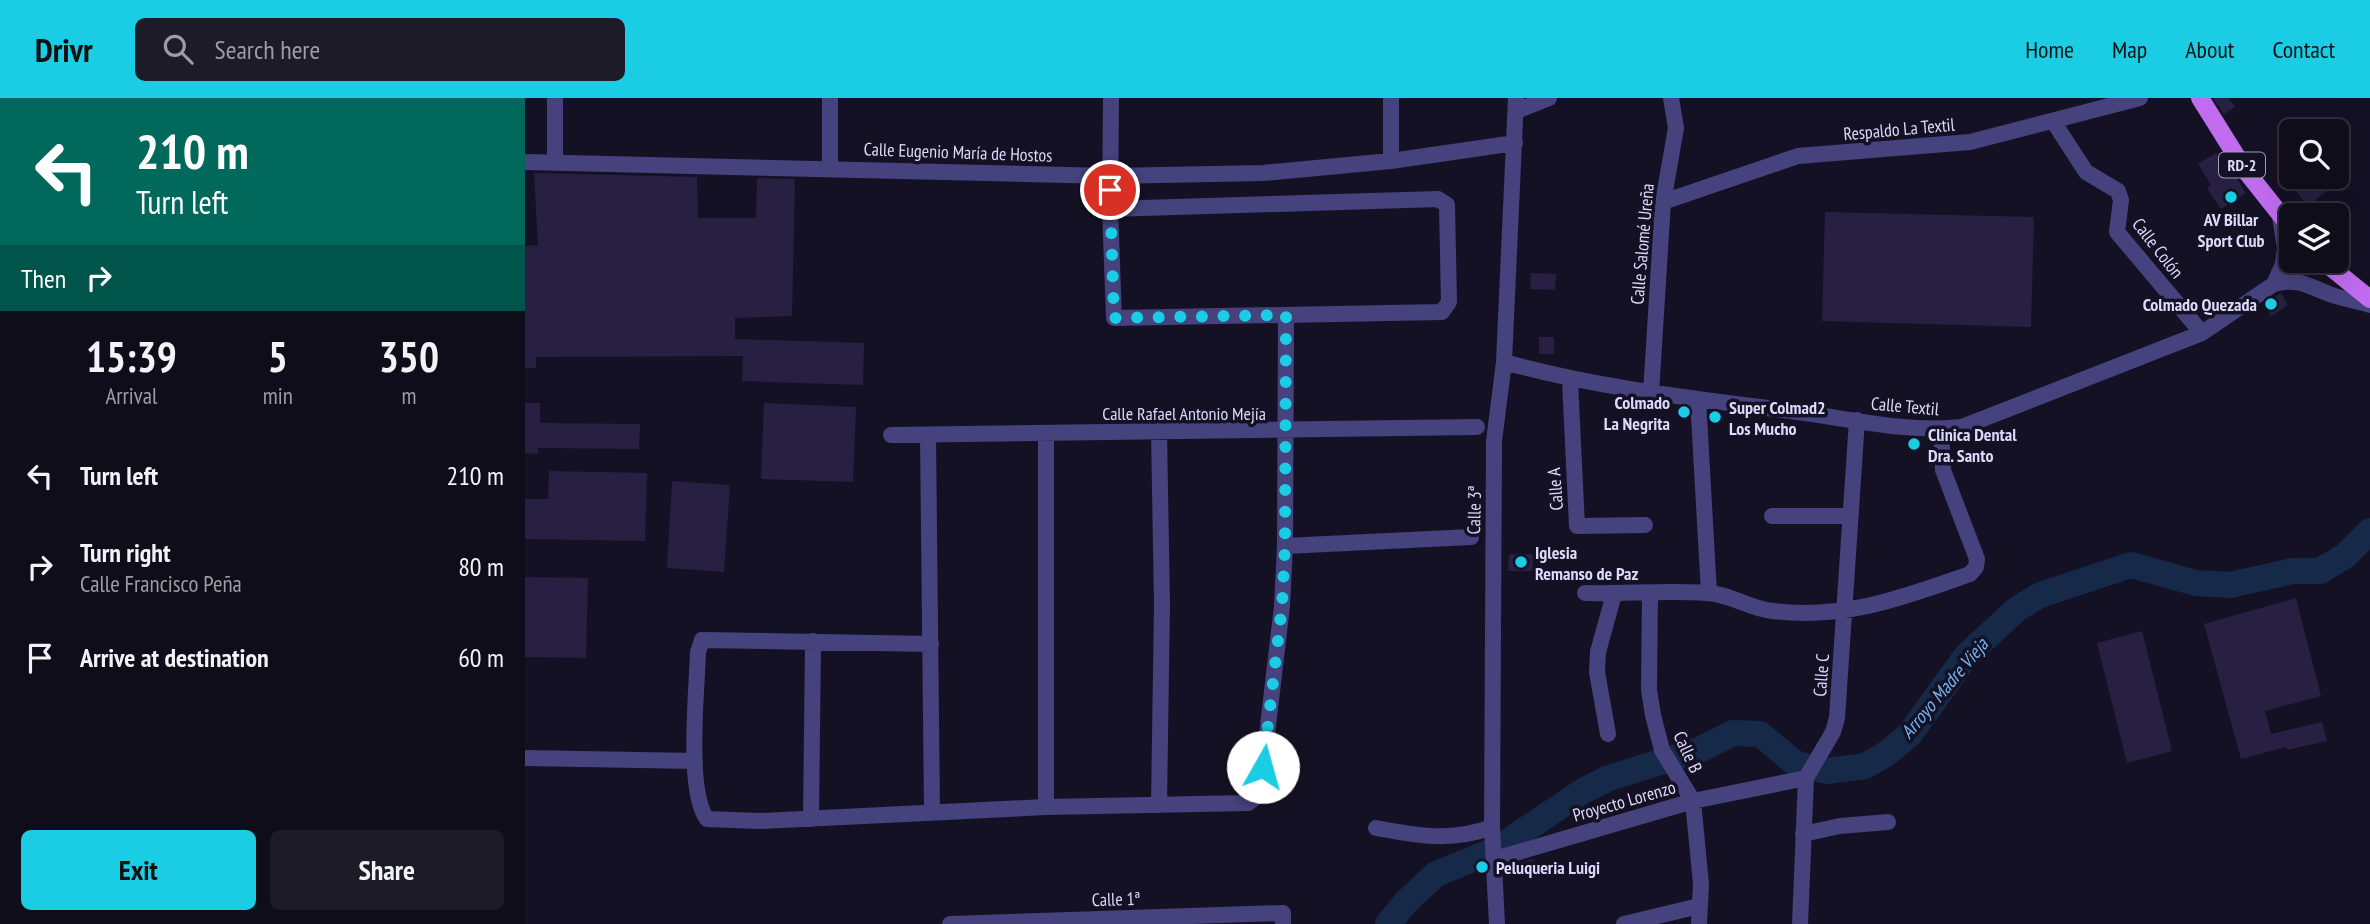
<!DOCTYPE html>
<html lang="en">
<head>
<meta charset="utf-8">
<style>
  :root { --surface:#100d1b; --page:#1e1b28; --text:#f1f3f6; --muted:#9c9ca3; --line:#302d3a; --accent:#1bcde4 }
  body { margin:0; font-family:"PT Sans Narrow",sans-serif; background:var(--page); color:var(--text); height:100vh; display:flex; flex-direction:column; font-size:26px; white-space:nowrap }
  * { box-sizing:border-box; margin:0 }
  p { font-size:23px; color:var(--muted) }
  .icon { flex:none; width:38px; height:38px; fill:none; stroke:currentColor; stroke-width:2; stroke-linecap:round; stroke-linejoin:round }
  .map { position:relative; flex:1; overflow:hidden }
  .drawer { display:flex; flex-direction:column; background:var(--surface); width:525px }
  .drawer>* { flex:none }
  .banner { background:#00695c; color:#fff; overflow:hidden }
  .fabs { position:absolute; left:1754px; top:21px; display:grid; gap:14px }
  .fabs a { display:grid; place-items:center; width:70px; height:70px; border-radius:10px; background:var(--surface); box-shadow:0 7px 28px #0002,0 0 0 2px var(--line); font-size:35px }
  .pin { position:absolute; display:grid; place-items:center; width:60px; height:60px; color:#fff; margin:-30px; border:4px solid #fff; border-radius:50%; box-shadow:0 2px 7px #0007 }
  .me { position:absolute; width:77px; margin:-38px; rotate:7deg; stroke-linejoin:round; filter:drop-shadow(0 0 5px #0008) }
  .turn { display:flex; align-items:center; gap:24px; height:147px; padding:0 21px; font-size:32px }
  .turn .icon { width:91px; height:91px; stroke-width:2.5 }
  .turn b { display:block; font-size:49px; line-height:60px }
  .then { display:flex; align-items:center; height:66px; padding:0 21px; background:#0003; gap:14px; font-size:26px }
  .eta { display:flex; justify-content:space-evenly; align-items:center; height:119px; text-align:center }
  .eta b { font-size:42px; font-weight:600; line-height:49px }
  .action { display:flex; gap:14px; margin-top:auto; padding:14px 21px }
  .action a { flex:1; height:80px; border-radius:10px; background:var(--accent); color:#111; font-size:28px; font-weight:600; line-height:80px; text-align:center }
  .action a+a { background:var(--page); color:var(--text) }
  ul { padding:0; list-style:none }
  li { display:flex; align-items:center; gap:21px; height:91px; padding:0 21px }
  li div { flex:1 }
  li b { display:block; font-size:26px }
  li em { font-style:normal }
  header { display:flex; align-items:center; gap:42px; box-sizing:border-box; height:98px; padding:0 35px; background:var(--accent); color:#111 }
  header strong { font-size:33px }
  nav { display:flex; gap:38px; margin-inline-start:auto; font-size:24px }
  .search { width:490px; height:63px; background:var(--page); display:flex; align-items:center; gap:18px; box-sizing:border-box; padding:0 24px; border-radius:10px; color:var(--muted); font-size:26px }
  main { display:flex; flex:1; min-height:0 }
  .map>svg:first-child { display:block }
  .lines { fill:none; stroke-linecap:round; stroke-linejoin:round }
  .river { stroke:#162949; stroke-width:26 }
  .building { fill:#272042 }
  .minor { stroke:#45427d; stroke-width:16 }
  .major { stroke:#bf6cee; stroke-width:18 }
  .route { stroke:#1bcde4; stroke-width:12; stroke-dasharray:0 21.6 }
  .poi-dot { fill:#1bcde4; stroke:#151124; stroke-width:2.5 }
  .labels { text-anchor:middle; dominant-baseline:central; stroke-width:7; stroke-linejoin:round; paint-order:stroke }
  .shield { fill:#151124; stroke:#a19dba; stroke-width:2 }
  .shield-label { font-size:16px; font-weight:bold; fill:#ddd9fa }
  .street-label { font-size:18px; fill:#ddd9fa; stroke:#151124 }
  .poi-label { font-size:18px; font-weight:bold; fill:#ddd9fa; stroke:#151124; text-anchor:start }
  .water-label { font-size:19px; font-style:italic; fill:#73b3ee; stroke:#151124 }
</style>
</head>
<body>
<header>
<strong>Drivr</strong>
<div class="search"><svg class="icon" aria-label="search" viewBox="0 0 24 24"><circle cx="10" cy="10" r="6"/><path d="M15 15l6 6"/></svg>Search here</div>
<nav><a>Home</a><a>Map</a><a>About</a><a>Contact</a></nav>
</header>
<main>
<section class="drawer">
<div class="banner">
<div class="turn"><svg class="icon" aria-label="left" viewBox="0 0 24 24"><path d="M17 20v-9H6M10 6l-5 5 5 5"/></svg><div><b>210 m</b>Turn left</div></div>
<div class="then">Then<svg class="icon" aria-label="right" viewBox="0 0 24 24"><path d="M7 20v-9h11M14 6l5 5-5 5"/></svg></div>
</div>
<div class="eta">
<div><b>15:39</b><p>Arrival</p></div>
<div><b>5</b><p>min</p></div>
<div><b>350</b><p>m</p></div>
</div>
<ul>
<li><svg class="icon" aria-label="left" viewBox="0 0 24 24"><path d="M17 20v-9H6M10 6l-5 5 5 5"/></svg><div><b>Turn left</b></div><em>210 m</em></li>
<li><svg class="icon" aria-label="right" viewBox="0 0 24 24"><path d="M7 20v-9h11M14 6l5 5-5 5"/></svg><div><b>Turn right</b><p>Calle Francisco Peña</p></div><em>80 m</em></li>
<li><svg class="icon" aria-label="arrive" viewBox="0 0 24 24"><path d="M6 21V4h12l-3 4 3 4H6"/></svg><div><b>Arrive at destination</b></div><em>60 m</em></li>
</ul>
<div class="action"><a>Exit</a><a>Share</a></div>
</section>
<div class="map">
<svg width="1845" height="826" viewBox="0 0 1845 826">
  <rect width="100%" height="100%" fill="#151124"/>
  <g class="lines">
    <path class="river" d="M863,826L881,804L911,776L970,752L1058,693L1084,680L1174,652L1208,635L1235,636L1271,666L1302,673L1340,668L1361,656L1384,637L1442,557L1492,511L1515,497L1606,467L1671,485L1705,487L1768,473H1795L1820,458L1845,433"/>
  </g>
  <path class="building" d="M1688,0H1704L1710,9L1699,16Z
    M1691,55L1703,76L1707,73L1721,95L1696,111L1682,90L1686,87L1673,66Z
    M9,75L172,79L173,120H231L232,80L270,81L267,218L210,220V241L339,245L338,287L217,283L218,258L11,259V270H0V148L13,147Z
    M1778,79H1819L1783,108L1767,88Z
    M1300,114L1509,119L1506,229L1297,223Z
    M1006,175L1031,176L1030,192L1005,191Z
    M1756,195L1763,207L1746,218L1739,206Z
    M1014,239H1029V256H1014Z
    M0,305H15V325L115,326L114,351L13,350V356L0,355Z
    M239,305L331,309L328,384L236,381Z
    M24,373L122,375L120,443L0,441V401H23Z
    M147,383L205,387L199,474L142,470Z
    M984,456H1008V473H983Z
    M0,479L63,480L61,560L0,559Z
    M1771,500L1796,598L1740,613L1746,636L1797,624L1802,643L1762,652L1761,649L1716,661L1679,526Z
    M1617,533L1647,653L1602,665L1572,545Z
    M1009,761L1013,774L997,779L993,765Z"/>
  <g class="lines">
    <path class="minor" d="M30,0V64
      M305,0V69
      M991,13L1024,0
      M1528,23L1561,74L1593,93L1596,102L1592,134L1677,235
      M866,63V0
      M0,64L585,78L738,75L866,63L990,45
      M1138,104L1273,58L1445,44L1615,0
      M585,111L913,101L922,107L924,204L917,214L589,220L585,111L586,0
      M1749,186C1773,179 1785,189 1807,197C1819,201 1833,203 1845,207
      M979,264C1076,291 1174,301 1273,314C1326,321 1383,335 1437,329L1677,235L1749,186L1758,166L1760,150L1755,119
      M1045,283L1052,428L1120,427
      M1126,295L1138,104L1151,30L1146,0
      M1173,301L1184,495
      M366,337L952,329
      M403,337L407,714
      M1247,418H1325
      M760,448L946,439
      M1060,495C1100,496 1142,492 1182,495C1206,496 1225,511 1248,513C1320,522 1379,499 1445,476L1451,469L1452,461L1418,372L1416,331
      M1125,496L1124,592L1128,617L1137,652L1168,703L1176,786L1174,826
      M406,546L177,542L173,554C172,592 161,693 182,721L235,723L521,709L723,705L735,696L757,508L760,448L761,217
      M1083,636L1072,574L1073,554L1089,496
      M0,660L170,663
      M634,707L637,506L634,333
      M521,709V336
      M286,721L288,543
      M851,730C893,738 927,744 967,729
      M1278,736L1315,728L1363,724
      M970,761L1168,703L1281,680
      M425,826L758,815V826
      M972,826L967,729L969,343L979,264L991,0
      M1099,826L1174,808
      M1275,826L1281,680L1308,634L1312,620L1332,322"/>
    <path class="major" d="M1675,0L1720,72L1766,130
      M1798,163L1845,201"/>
  </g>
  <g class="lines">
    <path class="route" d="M585,92L589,220L761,217L760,448L757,508L738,669"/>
  </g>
  <g class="poi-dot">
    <circle cx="1706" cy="99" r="7"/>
    <circle cx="1746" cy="206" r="7"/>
    <circle cx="1159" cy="314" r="7"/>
    <circle cx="1190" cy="319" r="7"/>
    <circle cx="1389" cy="346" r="7"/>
    <circle cx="996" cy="464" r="7"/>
    <circle cx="957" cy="769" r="7"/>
  </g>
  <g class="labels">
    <rect class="shield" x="1694" y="54.5" width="46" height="25" rx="5"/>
    <g class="shield-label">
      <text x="1717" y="67">RD-2</text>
    </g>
    <g class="street-label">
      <text transform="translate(1374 31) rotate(-5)">Respaldo La Textil</text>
      <text transform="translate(433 54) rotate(2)">Calle Eugenio María de Hostos</text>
      <text transform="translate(1117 146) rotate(-85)">Calle Salomé Ureña</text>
      <text transform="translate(1633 150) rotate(52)">Calle Colón</text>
      <text transform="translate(1380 308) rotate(5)">Calle Textil</text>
      <text x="659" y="315">Calle Rafael Antonio Mejía</text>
      <text transform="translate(1030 391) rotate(-94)">Calle A</text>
      <text transform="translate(949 412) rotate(-89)">Calle 3ª</text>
      <text transform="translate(1296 577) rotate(-86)">Calle C</text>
      <text transform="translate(1163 654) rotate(65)">Calle B</text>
      <text transform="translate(1099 703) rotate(-16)">Proyecto Lorenzo</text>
      <text transform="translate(591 801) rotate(-2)">Calle 1ª</text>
    </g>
    <g class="poi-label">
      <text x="1706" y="121" text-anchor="middle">AV Billar<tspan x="1706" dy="21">Sport Club</tspan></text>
      <text x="1732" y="206" text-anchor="end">Colmado Quezada</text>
      <text x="1145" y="304" text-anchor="end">Colmado<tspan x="1145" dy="21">La Negrita</tspan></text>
      <text x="1204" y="309">Super Colmad2<tspan x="1204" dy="21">Los Mucho</tspan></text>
      <text x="1403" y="336">Clinica Dental<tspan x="1403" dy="21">Dra. Santo</tspan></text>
      <text x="1010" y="454">Iglesia<tspan x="1010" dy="21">Remanso de Paz</tspan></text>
      <text x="971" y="769">Peluqueria Luigi</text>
    </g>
    <g class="water-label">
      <text transform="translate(1419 590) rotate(-50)">Arroyo Madre Vieja</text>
    </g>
  </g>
</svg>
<div class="fabs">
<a><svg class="icon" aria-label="search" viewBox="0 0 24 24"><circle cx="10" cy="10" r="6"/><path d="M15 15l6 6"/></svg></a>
<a><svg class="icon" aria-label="layers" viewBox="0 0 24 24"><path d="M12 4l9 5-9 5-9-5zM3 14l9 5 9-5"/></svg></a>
</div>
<div class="pin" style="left:585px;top:92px;background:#d93025"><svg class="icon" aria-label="arrive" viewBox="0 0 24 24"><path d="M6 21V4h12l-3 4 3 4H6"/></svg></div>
<svg class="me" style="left:738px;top:669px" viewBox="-20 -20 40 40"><circle r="19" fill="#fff"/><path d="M0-13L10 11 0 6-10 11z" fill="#1bcde4"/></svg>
</div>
</main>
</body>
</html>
